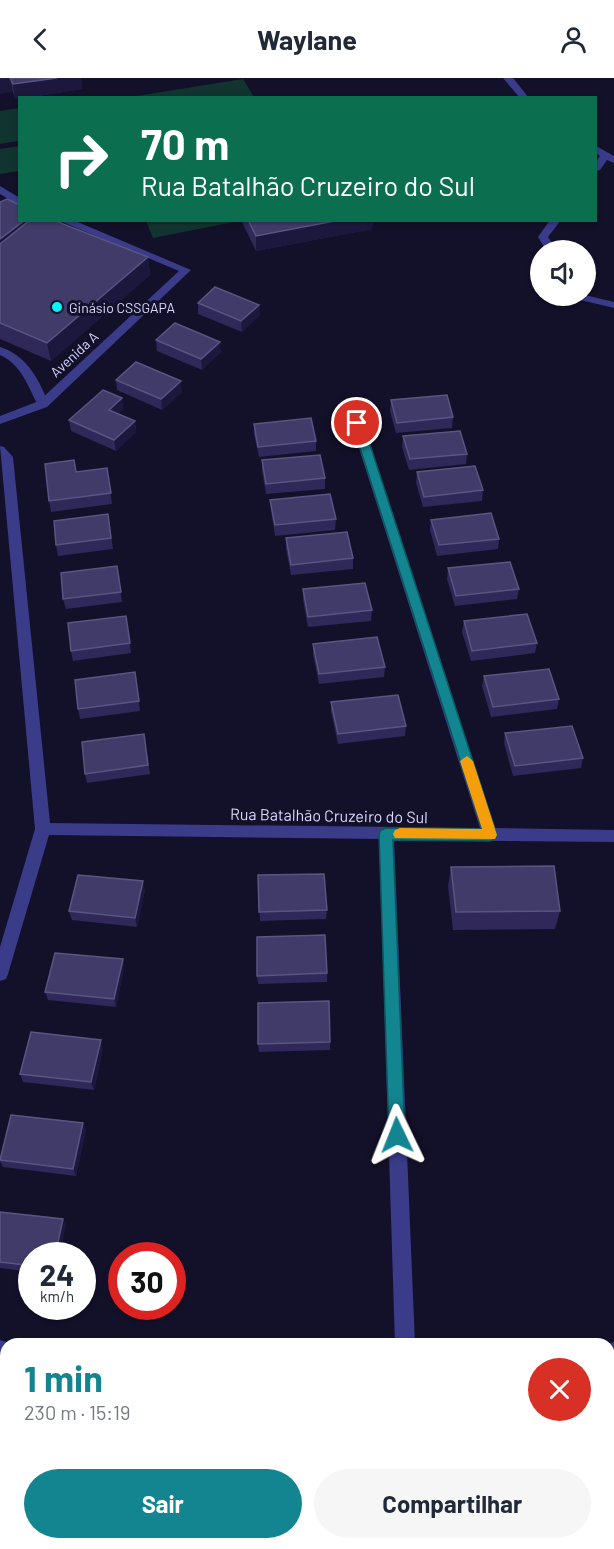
<!DOCTYPE html>
<html lang="pt">
<head>
<meta charset="utf-8">
<style>
  :root { --surface:#fff; --page:#f6f6f7; --text:#1f2937; --muted:#747a83; --accent:#138591 }
  body { margin:0; font-family:Barlow,sans-serif; background:var(--page); color:var(--text); height:100vh; display:flex; flex-direction:column; font-size:22px; white-space:nowrap }
  * { box-sizing:border-box; margin:0 }
  p { font-size:20px; color:var(--muted) }
  .icon { flex:none; width:33px; height:33px; fill:none; stroke:currentColor; stroke-width:2; stroke-linecap:round; stroke-linejoin:round }
  .map { position:relative; flex:1; overflow:hidden }
  .side { position:absolute; left:0px; top:1260px; width:615px; height:212px; display:flex; flex-direction:column; background:var(--surface); border-radius:18px 18px 0 0; box-shadow:0 2px 4px #0004 }
  .side>* { flex:none }
  .hud { position:absolute; left:18px; top:18px; width:579px; height:126px; border-radius:0px; box-shadow:0 2px 4px #0004; background:#0b6e4f; color:#fff; overflow:hidden }
  .buttons { position:absolute; left:530px; top:162px; display:grid; gap:12px }
  .buttons a { display:grid; place-items:center; width:66px; height:66px; border-radius:50%; background:var(--surface); box-shadow:0 2px 4px #0004; font-size:30px }
  .speed { position:absolute; left:18px; top:1164px; display:flex; gap:12px; font-size:30px; font-weight:700; text-align:center }
  .speed>* { display:grid; place-content:center; width:78px; height:78px; border-radius:50%; background:var(--surface); box-shadow:0 2px 4px #0004; line-height:1 }
  .speed small { font-size:15px; font-weight:400 }
  .speed .limit { border:9px solid #d22; background:#fff; color:#111 }
  .pin { position:absolute; display:grid; place-items:center; width:51px; height:51px; color:#fff; margin:-26px; border:3px solid #fff; border-radius:50%; box-shadow:0 2px 6px #0007 }
  .me { position:absolute; width:66px; margin:-33px; rotate:358deg; stroke-linejoin:round; filter:drop-shadow(0 0 4px #0008) }
  .turn { display:flex; align-items:center; gap:21px; height:126px; padding:0 24px; font-size:27px }
  .turn .icon { width:78px; height:78px; stroke-width:2.5 }
  .turn b { display:block; font-size:42px; line-height:51px }
  .round { display:grid; place-items:center; flex:none; width:63px; height:63px; border-radius:32px; background:var(--page) }
  .head { display:flex; align-items:center; justify-content:space-between; height:102px; padding:0 24px }
  h1 { font-size:36px; font-weight:700; line-height:45px; color:var(--accent) }
  .action { display:flex; gap:12px; margin-top:auto; padding:12px 24px }
  .action a { flex:1; height:69px; border-radius:36px; background:var(--accent); color:#fff; font-size:24px; font-weight:700; line-height:69px; text-align:center }
  .action a+a { background:var(--page); color:var(--text) }
  header { display:flex; justify-content:space-between; align-items:center; height:78px; padding:0 24px; background:var(--surface); font-size:27px; font-weight:700 }
  .map>svg:first-child { display:block }
  .green { fill:#123430 }
  .lines { fill:none; stroke-linecap:round; stroke-linejoin:round }
  .lane { fill:#3a3b89; fill-rule:evenodd }
  .street { fill:#3a3b89; fill-rule:evenodd }
  .wall { fill:#2f2858 }
  .shaded-wall { fill:#1c173d }
  .building { fill:#413b6a; stroke:#595481; stroke-width:1.5 }
  .route { fill:#138591; stroke:#0c565e; stroke-width:1.5 }
  .slow { fill:#f59e0b }
  .poi-dot { fill:#04f5ff; stroke:#131029; stroke-width:2 }
  .labels { text-anchor:middle; dominant-baseline:central; stroke-width:6; stroke-linejoin:round; paint-order:stroke }
  .far-poi-label { font-size:14px; fill:#dad8ff; stroke:#131029; text-anchor:start }
  .far-street-label { font-size:14px; fill:#dad8ff; stroke:#131029 }
  .street-label { font-size:16px; fill:#dad8ff; stroke:#131029 }
</style>
</head>
<body>
<header><svg class="icon" aria-label="back" viewBox="0 0 24 24"><path d="M15 5l-7 7 7 7"/></svg>Waylane<svg class="icon" aria-label="person" viewBox="0 0 24 24"><circle cx="12" cy="8" r="4"/><path d="M4 21q1-7 8-7t8 7"/></svg></header>
<div class="map">
<svg width="614" height="1471" viewBox="0 0 614 1471">
  <rect width="100%" height="100%" fill="#131029"/>
  <path class="green" d="M243,1L254,19H130Z
    M19,30V63L0,66V33Z
    M19,68V93L0,96V71Z
    M146,143H239L153,160Z
    M614,1326V1471H0V1331L6,1332V1466H609V1328Z"/>
  <g class="lines">
    <path class="lane" d="M0,269C27,277 39,302 49,326L47,329H39C28,309 22,287 0,277Z"/>
    <path class="street" d="M503,0H513L529,20H520Z
      M596,68L614,78V85L607,82L600,92L596,93V84L600,78L596,75Z
      M0,108L20,120V128L0,116Z
      M58,142H73L191,192L47,329L0,346V338L39,323L179,193Z
      M550,142H561L548,159L556,172H546L538,159Z
      M585,217L614,224V230L572,220L570,218Z
      M357,341L363,345L495,750L614,752V764L394,762L415,1266H395L379,761L49,757L8,896L6,901L0,903V869L35,751L0,368L4,369L13,379L50,745L480,750L351,345Z
      M0,1262L13,1266H6V1282H0Z
      M614,1264V1284L609,1286V1266Z"/>
  </g>
  <path class="wall" d="M0,0H81L82,11L26,20H20L15,21L13,14Z
    M0,124L20,142L148,179L150,197L51,283L0,261Z
    M241,142H373L372,151L256,173Z
    M198,225L259,227L260,237L242,254L198,236Z
    M156,262L221,274L202,292L157,273Z
    M116,302L182,314L162,332L117,312Z
    M391,322L453,339L452,350L396,355L390,333Z
    M124,331L118,336L135,343L136,354L116,373L71,353L69,342Z
    M254,346L316,363V373L259,379L254,356Z
    M403,358L467,376L466,386L409,392L402,369Z
    M262,382L325,400V411L266,416L262,393Z
    M107,390L112,426L51,434L49,423L76,394Z
    M417,394L483,412L482,423L423,429L416,405Z
    M270,422L336,441L335,452L275,458L271,433Z
    M108,436L113,471L58,478L56,467Z
    M431,442L499,461L498,471L437,478L430,452Z
    M286,460L353,480V491L291,497L286,471Z
    M117,488L122,524L66,531L63,521Z
    M448,490L519,511L517,521L455,528L447,501Z
    M303,511L372,532L371,543L308,549L303,522Z
    M126,538L131,575L73,583L71,573Z
    M464,543L537,565L535,575L471,583L462,554Z
    M313,566L385,589L384,599L319,606L313,576Z
    M135,594L140,633L80,641L78,631Z
    M484,598L559,621L557,631L491,639L482,608Z
    M331,624L406,648L405,658L338,666L331,634Z
    M505,655L583,680L581,690L513,698L504,665Z
    M144,656L150,696L87,705L85,696Z
    M451,789L560,833L555,851L453,852L448,808Z
    M258,797L327,832L326,841L260,843Z
    M145,812L137,849L72,842L69,833Z
    M123,881L124,890L116,929L48,922L45,914Z
    M327,895V904L258,906L257,898Z
    M330,964V972L259,974L258,966Z
    M103,970L94,1012L23,1004L20,996Z
    M86,1052L76,1098L3,1089L0,1083V1081Z
    M0,1134L66,1147L32,1178V1194L0,1190Z"/>
  <path class="shaded-wall" d="M10,0L13,14L0,16V1Z
    M57,0H81L82,11L26,20H20L15,21L13,6Z
    M25,142H38L0,182V161Z
    M340,142H373L372,151L256,173V158Z
    M148,179L150,197L51,283L47,265Z
    M259,227L260,237L242,254L241,243Z
    M220,264L221,274L202,292L201,281Z
    M181,303L182,314L162,332L161,321Z
    M122,320L124,331L111,343L109,332Z
    M135,343L136,354L116,373L114,362Z
    M143,803L145,812L137,849L135,840Z
    M123,881L124,890L116,929L114,921Z
    M101,962L103,970L94,1012L91,1004Z
    M83,1045L86,1052L76,1098L73,1091Z
    M63,1141L66,1147L60,1178H55Z"/>
  <path class="building" d="M10,0H57L13,6Z
    M7,121L20,127V142H25L0,161V124Z
    M30,142H53L148,179L47,265L0,245V166Z
    M248,142H340L256,158Z
    M215,209L259,227L241,243L198,225Z
    M175,245L220,264L201,281L156,262Z
    M136,284L181,303L161,321L116,302Z
    M103,312L122,320L109,332L135,343L114,362L69,342Z
    M447,317L453,339L397,345L391,322Z
    M311,340L316,363L258,369L254,346Z
    M460,353L467,376L410,381L403,358Z
    M320,377L325,400L266,406L262,382Z
    M74,382L76,394L107,390L111,415L49,423L45,386Z
    M475,388L483,412L424,419L417,394Z
    M330,416L336,441L275,447L270,422Z
    M491,435L499,461L439,467L431,442Z
    M108,436L111,460L56,467L54,443Z
    M347,454L353,480L291,487L286,460Z
    M510,484L519,511L456,518L448,490Z
    M117,488L121,514L63,521L61,495Z
    M365,505L372,532L308,539L303,511Z
    M527,536L537,565L472,573L464,543Z
    M126,538L130,565L71,573L68,545Z
    M377,559L385,589L319,596L313,566Z
    M549,591L559,621L493,629L484,598Z
    M135,594L139,623L78,631L75,602Z
    M398,617L406,648L338,656L331,624Z
    M572,648L583,680L515,688L505,655Z
    M144,656L148,687L85,696L82,664Z
    M554,788L560,833L456,834L451,789Z
    M324,796L327,832L259,834L258,797Z
    M78,797L143,803L135,840L69,833Z
    M325,857L327,895L257,898V859Z
    M55,875L123,881L114,921L45,914Z
    M329,923L330,964L258,966V925Z
    M31,954L101,962L91,1004L20,996Z
    M11,1037L83,1045L73,1091L0,1082Z
    M0,1134L63,1141L55,1178H32V1188L0,1184Z"/>
  <path class="route" d="M357,341L363,345L497,757L495,761L490,763L393,762L405,1057L403,1063L397,1065L391,1063L389,1057L379,756L381,752L386,750L482,751L352,345Z"/>
  <path class="slow" d="M467,678L473,683L497,757L495,761L395,760L393,756L395,752L400,750L482,751L460,683Z"/>
  <circle class="poi-dot" cx="57" cy="229" r="6"/>
  <g class="labels">
    <g class="far-poi-label">
      <text x="69" y="229">Ginásio CSSGAPA</text>
    </g>
    <g class="far-street-label">
      <text transform="translate(74 276) rotate(-43)">Avenida A</text>
    </g>
    <g class="street-label">
      <text transform="translate(329 737) rotate(1)">Rua Batalhão Cruzeiro do Sul</text>
    </g>
  </g>
</svg>
<div class="buttons">
<a><svg class="icon" aria-label="sound" viewBox="0 0 24 24"><path d="M4 9h4l5-4v14l-5-4H4zM17 9q2 3 0 6"/></svg></a>
</div>
<div class="speed"><div>24<small>km/h</small></div><div class="limit">30</div></div>
<div class="pin" style="left:357px;top:345px;background:#d93025"><svg class="icon" aria-label="arrive" viewBox="0 0 24 24"><path d="M6 21V4h12l-3 4 3 4H6"/></svg></div>
<svg class="me" style="left:397px;top:1057px" viewBox="-20 -20 40 40"><path d="M0-17L14 15 0 8-14 15z" fill="#138591" stroke="#fff" stroke-width="4"/></svg>
<div class="hud">
<div class="turn"><svg class="icon" aria-label="right" viewBox="0 0 24 24"><path d="M7 20v-9h11M14 6l5 5-5 5"/></svg><div><b>70 m</b>Rua Batalhão Cruzeiro do Sul</div></div>
</div>
<section class="side">
<div class="head"><div><h1>1 min</h1><p>230 m · 15:19</p></div><a class="round" style="background:#d93025;color:#fff"><svg class="icon" aria-label="close" viewBox="0 0 24 24"><path d="M6 6l12 12M18 6L6 18"/></svg></a></div>
<div class="action"><a>Sair</a><a>Compartilhar</a></div>
</section>
</div>
</body>
</html>
